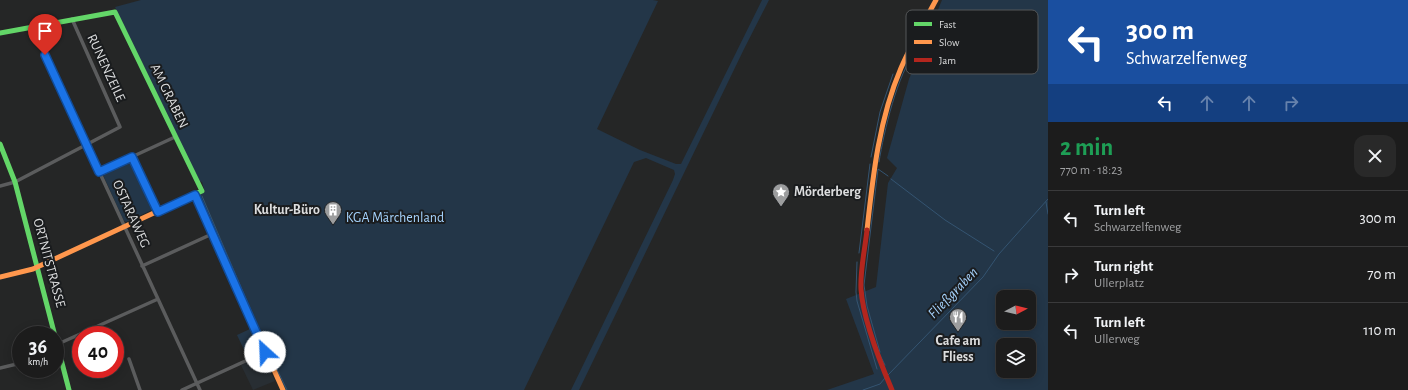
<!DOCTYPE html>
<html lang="en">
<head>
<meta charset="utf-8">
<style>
  :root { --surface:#1c1c1c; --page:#292929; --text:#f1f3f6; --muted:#a0a1a3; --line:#3a3a3b }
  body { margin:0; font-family:"Alegreya Sans",sans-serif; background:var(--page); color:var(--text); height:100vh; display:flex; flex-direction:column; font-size:15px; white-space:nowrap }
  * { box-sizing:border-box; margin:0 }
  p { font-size:13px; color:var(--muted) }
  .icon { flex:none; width:22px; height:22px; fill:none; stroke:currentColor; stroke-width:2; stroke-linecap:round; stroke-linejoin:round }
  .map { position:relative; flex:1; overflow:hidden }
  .drawer { display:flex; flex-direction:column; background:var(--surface); width:360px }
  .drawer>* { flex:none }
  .guide { background:#1a4fa0; color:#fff; overflow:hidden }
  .needle { width:26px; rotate:83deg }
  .tools { position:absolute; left:996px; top:290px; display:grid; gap:8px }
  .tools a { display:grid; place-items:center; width:40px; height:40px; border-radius:8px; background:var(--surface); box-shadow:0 2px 10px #0003,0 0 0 1px var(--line); font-size:20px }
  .speed { position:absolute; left:12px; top:326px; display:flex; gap:8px; font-size:20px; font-weight:700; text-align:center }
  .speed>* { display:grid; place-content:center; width:52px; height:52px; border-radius:50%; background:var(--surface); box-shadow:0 2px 10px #0003,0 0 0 1px var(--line); line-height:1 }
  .speed small { font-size:10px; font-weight:400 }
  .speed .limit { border:6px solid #d22; background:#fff; color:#111 }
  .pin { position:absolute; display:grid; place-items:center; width:34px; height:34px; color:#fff; margin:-41px -17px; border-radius:50% 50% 50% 0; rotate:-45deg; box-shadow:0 0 4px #0007 }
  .pin .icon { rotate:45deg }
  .me { position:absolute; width:44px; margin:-22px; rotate:335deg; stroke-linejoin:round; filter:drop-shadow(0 0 3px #0008) }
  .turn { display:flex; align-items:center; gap:14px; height:84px; padding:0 12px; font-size:18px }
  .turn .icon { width:52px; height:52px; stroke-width:2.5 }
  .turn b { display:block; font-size:28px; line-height:34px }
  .lanes { display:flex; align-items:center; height:38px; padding:0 12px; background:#0003; justify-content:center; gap:20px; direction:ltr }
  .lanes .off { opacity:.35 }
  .round { display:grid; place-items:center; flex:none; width:42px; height:42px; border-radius:12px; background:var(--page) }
  .overview { display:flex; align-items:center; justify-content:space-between; height:68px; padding:0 12px }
  h1 { font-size:24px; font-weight:700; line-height:30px; color:#1e9e55 }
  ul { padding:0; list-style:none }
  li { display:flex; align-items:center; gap:12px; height:56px; padding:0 12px; border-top:1px solid var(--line) }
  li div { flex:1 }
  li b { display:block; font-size:15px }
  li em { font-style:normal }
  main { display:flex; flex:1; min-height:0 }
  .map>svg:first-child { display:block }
  .built { fill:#282e33 }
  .green { fill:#233648; fill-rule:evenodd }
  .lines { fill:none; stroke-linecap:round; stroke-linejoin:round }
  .stream { stroke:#345471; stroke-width:1 }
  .street { stroke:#5b5c5d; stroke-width:3.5 }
  .fast { stroke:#63d668; stroke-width:5 }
  .slow { stroke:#ff974d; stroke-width:5 }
  .jam { stroke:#b3261e; stroke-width:5 }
  .route-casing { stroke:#114b97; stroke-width:10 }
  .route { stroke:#1a73e8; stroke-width:7 }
  .labels { text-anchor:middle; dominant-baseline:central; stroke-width:4; stroke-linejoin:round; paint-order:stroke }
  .street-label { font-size:14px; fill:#dcddde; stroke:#1a1c1e }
  .poi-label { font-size:14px; font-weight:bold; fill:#dcddde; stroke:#1a1c1e; text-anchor:start }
  .park-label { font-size:14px; fill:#a5d3fd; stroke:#1a1c1e }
  .water-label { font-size:15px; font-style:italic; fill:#a5d2fc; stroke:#1a1c1e }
  .key { fill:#1a1c1e; stroke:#545658; stroke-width:1 }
  .key-label { font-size:11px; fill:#dcddde }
</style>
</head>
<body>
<main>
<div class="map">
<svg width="1048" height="390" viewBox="0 0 1048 390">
  <rect width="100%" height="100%" fill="#252626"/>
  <path class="built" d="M262,355L275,381L253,390L241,365Z"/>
  <path class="green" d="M141,0H653L658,1L597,129L640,150L676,164H681L762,0H769L744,49L579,390H571L673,180L675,174L674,170L646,158L634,162L524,390H285L197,196L205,192L202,182L199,181L115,7Z
    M942,0H1048V390H827L874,374L846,299L876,287L888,183L897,168L887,158L909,79ZM1003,297H1029V323H1003ZM1003,345H1029V371H1003Z
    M128,160L134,162L154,209L126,222L124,221L103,175L104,171Z
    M250,329L259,351L247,356L237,335Z"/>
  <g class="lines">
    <path class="stream" d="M871,157L880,112L893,74
      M879,162C884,131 897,75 916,50
      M891,179L945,220L994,251
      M202,196L267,348
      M1046,202L1048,214
      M859,253L870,164
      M857,262L856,292L857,301L877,369
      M880,352L867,306L864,285L878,169L888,176
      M269,353L287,390
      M880,355L885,365
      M888,375L983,277L999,254L1048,199
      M863,390L880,384L885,378"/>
    <path class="street" d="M32,26L200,390
      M132,157L158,212
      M99,172L175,137
      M0,186L15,182L120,127L72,19
      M142,266L212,234
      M58,344L158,299
      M129,359L140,390
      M0,368L21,363
      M182,390L265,352"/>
    <path class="fast" d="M0,33L115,12L202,191L184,199
      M0,144L15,182L69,390"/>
    <path class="slow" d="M195,195L283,390
      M867,230C873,175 879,119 901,68C911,45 924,22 936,0
      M0,277L33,269L184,199"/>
    <path class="jam" d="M867,230C865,249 860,270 861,289C863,320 880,362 892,390"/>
  </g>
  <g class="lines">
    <g class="route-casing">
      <path id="route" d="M45,55L99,172L132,157L158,212L195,195L265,352"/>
    </g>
    <use href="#route" class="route"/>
  </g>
  <defs>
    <g id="sight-pin" transform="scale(0.9)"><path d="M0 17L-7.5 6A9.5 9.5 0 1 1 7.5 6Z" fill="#9c9d9e" stroke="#1a1c1e"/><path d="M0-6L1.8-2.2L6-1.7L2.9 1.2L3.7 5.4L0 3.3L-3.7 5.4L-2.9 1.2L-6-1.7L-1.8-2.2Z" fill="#fff"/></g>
    <g id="building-pin" transform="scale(0.9)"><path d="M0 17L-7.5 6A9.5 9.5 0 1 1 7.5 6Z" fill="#9c9d9e" stroke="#1a1c1e"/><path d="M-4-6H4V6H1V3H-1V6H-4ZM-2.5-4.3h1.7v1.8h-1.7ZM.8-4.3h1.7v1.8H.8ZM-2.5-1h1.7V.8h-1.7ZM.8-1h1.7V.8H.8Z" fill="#fff"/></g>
    <g id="restaurant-pin" transform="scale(0.9)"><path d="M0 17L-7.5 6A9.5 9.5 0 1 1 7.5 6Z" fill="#9c9d9e" stroke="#1a1c1e"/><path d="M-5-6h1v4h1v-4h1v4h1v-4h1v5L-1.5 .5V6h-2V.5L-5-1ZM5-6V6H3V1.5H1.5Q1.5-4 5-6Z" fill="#fff"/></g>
  </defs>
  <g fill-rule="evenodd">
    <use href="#sight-pin" x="781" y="192"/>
    <use href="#building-pin" x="333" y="210"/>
    <use href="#restaurant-pin" x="958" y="317"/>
  </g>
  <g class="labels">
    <g class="street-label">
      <text transform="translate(106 68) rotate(65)">RUNENZEILE</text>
      <text transform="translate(169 96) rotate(64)">AM GRABEN</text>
      <text transform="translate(131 214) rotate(66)">OSTARAWEG</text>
      <text transform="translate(49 263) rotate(75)">ORTNITSTRASSE</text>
    </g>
    <g class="poi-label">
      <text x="794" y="192">Mörderberg</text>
      <text x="320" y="210" text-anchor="end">Kultur-Büro</text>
      <text x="958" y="341" text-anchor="middle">Cafe am<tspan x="958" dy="16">Fliess</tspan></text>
    </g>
    <g class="park-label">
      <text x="395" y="218">KGA Märchenland</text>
    </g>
    <g class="water-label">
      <text transform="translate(953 293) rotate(-46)">Fließgraben</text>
    </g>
  </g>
  <rect x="906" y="10" width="132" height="64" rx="6" class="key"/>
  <rect x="914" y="22" width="18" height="4" fill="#63d668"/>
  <rect x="914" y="40" width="18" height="4" fill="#ff974d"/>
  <rect x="914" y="58" width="18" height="4" fill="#b3261e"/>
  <g class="key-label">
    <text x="939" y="28">Fast</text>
    <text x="939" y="46">Slow</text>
    <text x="939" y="64">Jam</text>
  </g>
</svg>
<div class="tools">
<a><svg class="needle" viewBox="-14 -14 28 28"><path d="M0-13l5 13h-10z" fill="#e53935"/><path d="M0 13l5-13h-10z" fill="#a0a1a3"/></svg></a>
<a><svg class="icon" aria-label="layers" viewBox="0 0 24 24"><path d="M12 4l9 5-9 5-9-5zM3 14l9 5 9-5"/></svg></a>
</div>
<div class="speed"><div>36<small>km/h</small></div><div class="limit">40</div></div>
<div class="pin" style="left:45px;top:55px;background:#d93025"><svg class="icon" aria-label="arrive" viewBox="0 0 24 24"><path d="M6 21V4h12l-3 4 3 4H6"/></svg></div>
<svg class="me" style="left:265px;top:352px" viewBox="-20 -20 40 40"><circle r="19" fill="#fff"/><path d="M0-13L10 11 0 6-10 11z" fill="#1a73e8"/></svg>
</div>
<section class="drawer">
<div class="guide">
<div class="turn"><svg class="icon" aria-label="left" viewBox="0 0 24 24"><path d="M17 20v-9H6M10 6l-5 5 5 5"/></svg><div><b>300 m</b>Schwarzelfenweg</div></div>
<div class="lanes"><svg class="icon" aria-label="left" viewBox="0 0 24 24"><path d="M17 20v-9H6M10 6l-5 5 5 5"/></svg><svg class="icon off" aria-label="ahead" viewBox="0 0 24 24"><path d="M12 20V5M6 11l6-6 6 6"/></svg><svg class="icon off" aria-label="ahead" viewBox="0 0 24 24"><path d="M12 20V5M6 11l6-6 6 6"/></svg><svg class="icon off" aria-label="right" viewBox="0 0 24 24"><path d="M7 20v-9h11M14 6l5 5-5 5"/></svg></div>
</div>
<div class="overview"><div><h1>2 min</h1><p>770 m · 18:23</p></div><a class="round"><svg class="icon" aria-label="close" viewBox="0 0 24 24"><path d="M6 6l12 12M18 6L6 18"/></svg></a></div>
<ul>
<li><svg class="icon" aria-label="left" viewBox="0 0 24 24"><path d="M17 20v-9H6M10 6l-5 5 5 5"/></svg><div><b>Turn left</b><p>Schwarzelfenweg</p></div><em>300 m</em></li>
<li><svg class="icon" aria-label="right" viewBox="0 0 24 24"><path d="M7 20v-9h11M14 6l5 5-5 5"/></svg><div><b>Turn right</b><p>Ullerplatz</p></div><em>70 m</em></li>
<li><svg class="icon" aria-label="left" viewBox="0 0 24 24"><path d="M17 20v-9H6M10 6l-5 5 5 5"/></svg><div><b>Turn left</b><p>Ullerweg</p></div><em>110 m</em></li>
</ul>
</section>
</main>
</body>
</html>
